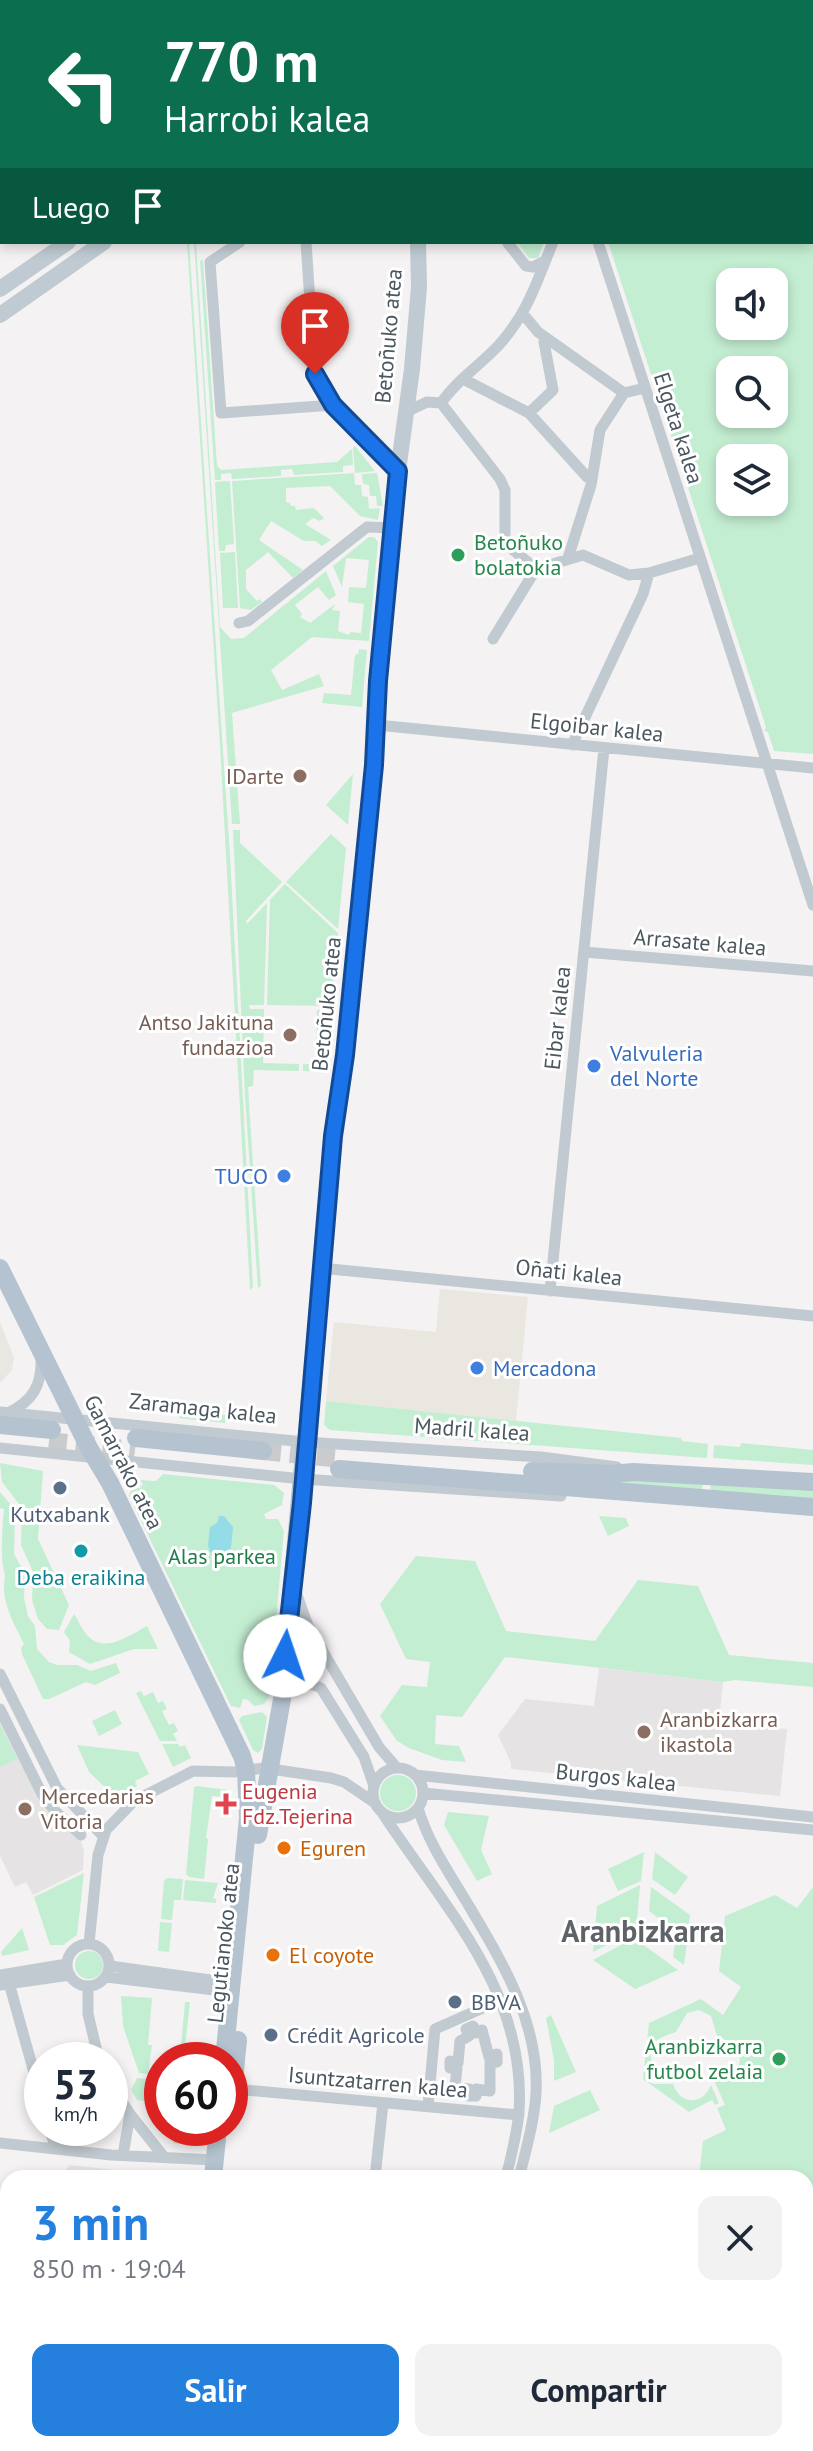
<!DOCTYPE html>
<html lang="es">
<head>
<meta charset="utf-8">
<style>
  :root { --surface:#fff; --page:#f2f2f3; --text:#1f2937; --muted:#747a83; --accent:#2480dc }
  body { margin:0; font-family:"PT Sans",sans-serif; background:var(--page); color:var(--text); height:100vh; display:flex; flex-direction:column; font-size:30px; white-space:nowrap }
  * { box-sizing:border-box; margin:0 }
  p { font-size:26px; color:var(--muted) }
  .icon { flex:none; width:44px; height:44px; fill:none; stroke:currentColor; stroke-width:2; stroke-linecap:round; stroke-linejoin:round }
  .map { position:relative; flex:1; overflow:hidden }
  .drawer { position:absolute; left:0px; top:2170px; width:814px; height:282px; display:flex; flex-direction:column; background:var(--surface); border-radius:24px 24px 0 0; box-shadow:0 4px 12px #0003 }
  .drawer>* { flex:none }
  .banner { position:absolute; left:0px; top:0px; width:814px; height:244px; box-shadow:0 4px 12px #0003; background:#0b6e4f; color:#fff; overflow:hidden }
  .fabs { position:absolute; left:716px; top:268px; display:grid; gap:16px }
  .fabs a { display:grid; place-items:center; width:72px; height:72px; border-radius:16px; background:var(--surface); box-shadow:0 4px 12px #0003; font-size:40px }
  .speed { position:absolute; left:24px; top:2042px; display:flex; gap:16px; font-size:40px; font-weight:700; text-align:center }
  .speed>* { display:grid; place-content:center; width:104px; height:104px; border-radius:50%; background:var(--surface); box-shadow:0 4px 12px #0003; line-height:1 }
  .speed small { font-size:20px; font-weight:400 }
  .speed .limit { border:12px solid #d22; background:#fff; color:#111 }
  .pin { position:absolute; display:grid; place-items:center; width:68px; height:68px; color:#fff; margin:-82px -34px; border-radius:50% 50% 50% 0; rotate:-45deg; box-shadow:0 0 8px #0007 }
  .pin .icon { rotate:45deg }
  .me { position:absolute; width:88px; margin:-44px; rotate:4deg; stroke-linejoin:round; filter:drop-shadow(0 0 6px #0008) }
  .turn { display:flex; align-items:center; gap:28px; height:168px; padding:0 32px; font-size:36px }
  .turn .icon { width:104px; height:104px; stroke-width:2.5 }
  .turn b { display:block; font-size:56px; line-height:68px }
  .then { display:flex; align-items:center; height:76px; padding:0 32px; background:#0003; gap:16px; font-size:30px }
  .round { display:grid; place-items:center; flex:none; width:84px; height:84px; border-radius:16px; background:var(--page) }
  .summary { display:flex; align-items:center; justify-content:space-between; height:136px; padding:0 32px }
  h1 { font-size:48px; font-weight:700; line-height:60px; color:var(--accent) }
  .primary-button { display:flex; gap:16px; margin-top:auto; padding:16px 32px }
  .primary-button a { flex:1; height:92px; border-radius:16px; background:var(--accent); color:#fff; font-size:32px; font-weight:700; line-height:92px; text-align:center }
  .primary-button a+a { background:var(--page); color:var(--text) }
  .map>svg:first-child { display:block }
  .commercial { fill:#eae7e1 }
  .education { fill:#e5e3e4 }
  .green { fill:#c4eed2; fill-rule:evenodd }
  .water { fill:#94dce8 }
  .lines { fill:none; stroke-linecap:round; stroke-linejoin:round }
  .stream { stroke:#94dce8; stroke-width:3 }
  .primary-tunnel { stroke:#cacbcd; stroke-width:18; stroke-dasharray:18 9; stroke-linecap:butt }
  .street { stroke:#c1cad0; stroke-width:11 }
  .secondary { stroke:#bfcad2; stroke-width:16 }
  .primary { stroke:#b4c3cf; stroke-width:18 }
  .route-casing { stroke:#114b97; stroke-width:20 }
  .route { stroke:#1a73e8; stroke-width:14 }
  .leisure-dot { fill:#2e9e5b; stroke:#fff; stroke-width:3 }
  .education-dot { fill:#8d6e63; stroke:#fff; stroke-width:3 }
  .shop-dot { fill:#3f7fe0; stroke:#fff; stroke-width:3 }
  .service-dot { fill:#5c6f8a; stroke:#fff; stroke-width:3 }
  .culture-dot { fill:#0f9aa8; stroke:#fff; stroke-width:3 }
  .health-dot { fill:#e0444e; stroke:#fff; stroke-width:3 }
  .food-dot { fill:#e8710a; stroke:#fff; stroke-width:3 }
  .labels { text-anchor:middle; dominant-baseline:central; stroke-width:6; stroke-linejoin:round; paint-order:stroke }
  .street-label { font-size:22px; fill:#4b575f; stroke:#fff }
  .leisure-label { font-size:22px; fill:#27864d; stroke:#fff; text-anchor:start }
  .education-label { font-size:22px; fill:#785e54; stroke:#fff; text-anchor:end }
  .shop-label { font-size:22px; fill:#366cbe; stroke:#fff; text-anchor:start }
  .service-label { font-size:22px; fill:#4e5e75; stroke:#fff; text-anchor:start }
  .park-label { font-size:22px; fill:#1d7e48; stroke:#fff }
  .culture-label { font-size:22px; fill:#0d838f; stroke:#fff }
  .health-label { font-size:22px; fill:#be3a42; stroke:#fff; text-anchor:start }
  .food-label { font-size:22px; fill:#c56008; stroke:#fff; text-anchor:start }
  .district-label { font-size:30px; font-weight:bold; fill:#5f6367; stroke:#fff }
</style>
</head>
<body>
<div class="map">
<svg width="813" height="2451" viewBox="0 0 813 2451">
  <rect width="100%" height="100%" fill="#f4f2f2"/>
  <path class="commercial" d="M440,1289L528,1297L516,1421L326,1401L334,1322L436,1332Z
    M0,1322L14,1358L12,1370L0,1383Z"/>
  <path class="education" d="M599,1668L723,1682L719,1722L787,1729L780,1796L511,1769V1763L498,1735L525,1699L594,1706Z
    M0,1715L39,1796L80,1838L84,1851L83,1870L33,1895L26,1882L15,1887L0,1856Z
    M70,2165L142,2173V2178H63L64,2171Z
    M0,2291L8,2292V2444H29L28,2451H0Z"/>
  <path class="green" d="M738,0H813V138L812,2H737Z
    M813,143V754L774,751L768,732L764,731L766,727L608,242H812ZM730,282H774V326H730ZM774,370V414H730V370ZM774,458V502H730V458Z
    M187,242H189L230,856L253,1287L250,1290L220,745Z
    M194,242H196L220,627L231,639L244,638L326,571L336,595L329,600L318,587L295,605L302,614L300,617L310,623L335,604L332,610L340,611L338,631L349,635L350,632L361,633L364,604L348,602L349,587L366,588L369,560L346,558L342,587L333,566L369,537H374L378,542L369,641L312,637L271,670L282,690L319,674L324,686L232,713L240,824H232Z
    M517,242H544L538,258H529Z
    M203,259L217,466L221,470L337,462L352,449L353,465L343,466V472L294,475L292,469L281,470V476L232,479L231,473L221,474V480H215L200,261Z
    M355,446L375,471L355,473L353,448Z
    M354,473L355,485H361L362,496L368,497L369,509L380,508L378,520L360,516L330,486L286,488V502L290,503L291,506H295L296,510L314,508L324,518L320,521L313,518L305,524L331,540L322,546L315,541H304L271,521L259,540L303,570L293,578L268,552L246,570V589L257,601L260,599L262,602L251,610L240,608L232,481Z
    M377,473L383,506H377L376,496H370L369,485L363,484L362,474Z
    M230,481L234,544L226,545L225,551H219L215,482Z
    M235,552L238,608H223L220,553Z
    M359,649L367,650L362,707L322,703L324,693L351,695L355,655L358,654Z
    M353,774L348,825L326,805Z
    M233,830H240V843L282,882L246,921L247,924L267,903L264,1005H249L250,1009H264L263,1063L299,1064V1071L254,1070L253,1086L248,1087L261,1286L258,1288L245,1096Z
    M331,834L346,848L338,929L286,882Z
    M285,884L338,933L331,1006L267,1005L270,900Z
    M317,1010H330L324,1072L303,1071V1064H316Z
    M326,1401L681,1438L682,1441L708,1444L707,1458L330,1430L324,1425Z
    M180,1410L226,1415L225,1423L179,1418Z
    M741,1443L813,1450V1465L713,1458L714,1445L740,1447Z
    M0,1463L43,1471L38,1539L69,1605L59,1630L47,1629L38,1619L32,1600L33,1572L21,1545L22,1511L19,1504L2,1482Z
    M163,1474L274,1485L284,1493L282,1505L264,1514L266,1519H278L284,1531L269,1697L264,1704L254,1706L248,1700L243,1699L240,1708L231,1706L129,1496L132,1488H140L143,1484L139,1480L156,1481Z
    M551,1477L703,1482L702,1491Z
    M711,1483L813,1490V1499L710,1492Z
    M0,1492L12,1506L15,1516L14,1554L25,1574L24,1598L28,1616L35,1626L37,1649L49,1662L57,1665H77L91,1671L116,1663L120,1673L95,1685L86,1682L49,1699H43L22,1654L21,1648L24,1644C13,1622 0,1600 5,1576C0,1558 2,1530 4,1509L0,1508Z
    M599,1516L626,1518L629,1526L608,1536Z
    M416,1556L475,1561L506,1631L595,1641L638,1580L698,1586L729,1655L813,1663V1687L735,1680L723,1682L505,1657L462,1717L436,1715L435,1744L459,1746L466,1762L442,1760L409,1748L397,1741L380,1716L402,1685L427,1687L430,1662L406,1659L380,1604Z
    M74,1614C79,1621 82,1630 88,1636C105,1654 130,1635 147,1626L158,1649H134L90,1664L69,1652L70,1641L64,1632Z
    M141,1691L144,1696L153,1692L158,1703L163,1701L167,1709L162,1711L169,1725L174,1723L178,1731L173,1734L177,1741H160L136,1693Z
    M115,1710L122,1724L99,1736L92,1721Z
    M262,1712L267,1717L262,1749L258,1753L253,1750L239,1720L242,1716Z
    M0,1725L17,1759L0,1767Z
    M162,1744H178L180,1747L185,1745L191,1758L173,1767Z
    M77,1745L138,1752L149,1774L135,1781L137,1786L122,1796L118,1792L114,1796L89,1772Z
    M380 1793a18 18 0 1 1 36 0a18 18 0 1 1-36 0Z
    M197,1786L227,1790L226,1797L212,1796L206,1838L208,1839L204,1879L189,1877L186,1874L194,1787Z
    M448,1812L489,1816L481,1850L492,1874L477,1881L444,1825Z
    M644,1852L641,1881L618,1891L608,1869Z
    M655,1852L688,1877L675,1895L652,1879Z
    M84,1873L77,1935L63,1945H50L34,1897Z
    M167,1878L183,1879L181,1900H174L172,1920L161,1919L164,1881Z
    M185,1880L218,1883L213,1898L216,1899V1903L183,1900Z
    M640,1885L636,1930L593,1952L597,1906Z
    M651,1887L690,1915L687,1939L649,1911Z
    M813,1887V2239H806V2178H699L703,2141L726,2130L717,2108L725,2105L713,2078C733,2073 749,2067 734,2044L717,2036L711,2016L699,2010L687,2013L676,2032C658,2038 644,2043 653,2064L646,2066L645,2079L653,2084H673C680,2105 703,2106 711,2085L719,2103L715,2105L712,2100L689,2112L643,2079L649,2023L701,1999L723,2015L741,1987L719,1971L725,1916L775,1895L797,1908Z
    M160,1922L172,1923L169,1952L158,1951Z
    M22,1928L29,1950L2,1956L1,1952Z
    M676,1936L687,1942L684,1965L673,1957Z
    M634,1938L678,1970L635,1989L593,1960Z
    M75 1965a14 14 0 1 1 28 0a14 14 0 1 1-28 0Z
    M121,1996L152,1998L148,2045H152L148,2074L139,2073L123,2026Z
    M185,2002H190L184,2056H180Z
    M551,2015L576,2072L554,2081V2060L546,2018Z
    M137,2078L148,2079L145,2101L137,2100L131,2090Z
    M590,2090L600,2110L549,2133L554,2106Z
    M174,2128H193L192,2145L173,2143Z
    M0,2296L8,2297V2353L0,2352Z
    M1,2356L8,2357V2392H0Z"/>
  <path class="water" d="M219,1516H224L233,1527L231,1548L224,1552L222,1559L216,1562V1555L210,1552L208,1545L210,1527L217,1523Z"/>
  <g class="lines">
    <path class="stream" d="M812,54L813,53"/>
    <path class="primary-tunnel" d="M49,1441L135,1450
      M263,1451L342,1459"/>
    <path class="street" d="M240,242L210,262L221,413L333,405
      M306,242L314,362L318,382L343,416L398,471
      M507,242L526,266L533,267L545,261
      M598,242L813,905
      M523,314L538,332L624,393
      M467,381L529,413L587,477
      M441,403C457,380 479,366 498,346C528,313 537,281 553,242
      M406,412L427,402L441,403L500,479L505,490V543L536,569
      M529,413L553,390L544,342
      M568,558L591,485L600,430L624,393L645,388
      M239,623L248,621L367,527L393,528
      M493,639L536,569L583,555L629,575L649,573L700,558
      M377,725L813,768
      M572,745L643,594L649,573
      M584,952L813,971
      M320,1268L813,1316
      M550,1291L604,748
      M0,1412L305,1442L541,1457L617,1467
      M8,1413C33,1401 42,1385 41,1358
      M0,1448L302,1479L561,1496
      M295,1589L308,1626L379,1747L397,1768
      M0,1674L57,1788L103,1836
      M283,1698C293,1685 306,1680 321,1688L364,1757L374,1786
      M0,1709L42,1794L54,1810L81,1835
      M373 1793a25 25 0 1 1 50 0a25 25 0 1 1-50 0Z
      M415,1775L813,1817
      M423,1793L813,1830
      M418,1808C428,1842 448,1871 466,1901C501,1960 540,2022 536,2094C534,2122 526,2150 519,2178
      M383,1814C444,1907 527,1992 519,2112C517,2134 511,2156 506,2178
      M67 1965a21 21 0 1 1 42 0a21 21 0 1 1-42 0Z
      M89,1944L98,1855L106,1830L134,1801L193,1771L234,1772L264,1768L331,1778L344,1782L375,1803
      M110,1966L232,1983
      M0,1975L67,1964
      M106,1977L231,1992
      M9,1983L42,2101
      M0,1985L70,1975
      M88,1987V2014L99,2060
      M473,2026L476,2033L482,2030L489,2057L497,2054V2062L490,2063V2091L476,2089V2096H469V2089L455,2087L457,2068H450V2061L458,2063L460,2041L469,2036L466,2029Z
      M110,2083L130,2114L164,2157
      M234,2089L519,2115
      M428,2106L435,2029L501,2000
      M49,2128L56,2149
      M0,2143L111,2155L215,2160
      M123,2155L130,2114
      M375,2178L383,2103
      M806,2293L813,2292"/>
    <path class="secondary" d="M381,0V2
      M422,0L427,2
      M397,2L402,0
      M492,2L496,0
      M0,83L2,84
      M0,289L68,242
      M0,315L104,242
      M305,1442L333,1136L342,1078L376,736L378,681L398,471L412,369L419,287L418,242
      M806,2274L813,2273
      M0,2275L8,2276
      M806,2315L813,2314
      M252,2451L266,2444
      M441,2451L443,2444
      M456,2451L457,2444"/>
    <path class="primary" d="M0,1268L89,1448L110,1483L242,1756L246,1770L248,1818L224,2060
      M0,1425L52,1430
      M136,1438L263,1451
      M339,1469L813,1507
      M532,1471L613,1474L633,1472L813,1482
      M258,1835L282,1699L305,1442
      M230,2120L238,2040
      M213,2178L218,2128
      M203,2444L208,2451
      M185,2451L186,2444"/>
  </g>
  <g class="lines">
    <g class="route-casing">
      <path id="route" d="M285,1656L302,1503L333,1136L345,1055L374,765L378,681L398,471L333,405L315,374"/>
    </g>
    <use href="#route" class="route"/>
  </g>
  <g class="leisure-dot">
    <circle cx="458" cy="555" r="8"/>
    <circle cx="779" cy="2059" r="8"/>
  </g>
  <g class="education-dot">
    <circle cx="300" cy="776" r="8"/>
    <circle cx="290" cy="1035" r="8"/>
    <circle cx="644" cy="1732" r="8"/>
    <circle cx="25" cy="1809" r="8"/>
  </g>
  <g class="shop-dot">
    <circle cx="594" cy="1066" r="8"/>
    <circle cx="284" cy="1176" r="8"/>
    <circle cx="477" cy="1368" r="8"/>
  </g>
  <g class="service-dot">
    <circle cx="60" cy="1488" r="8"/>
    <circle cx="455" cy="2002" r="8"/>
    <circle cx="271" cy="2035" r="8"/>
  </g>
  <circle class="culture-dot" cx="81" cy="1551" r="8"/>
  <path class="health-dot" d="M222 1792h8v8h8v8h-8v8h-8v-8h-8v-8h8z"/>
  <g class="food-dot">
    <circle cx="284" cy="1848" r="8"/>
    <circle cx="273" cy="1955" r="8"/>
  </g>
  <g class="labels">
    <g class="street-label">
      <text transform="translate(388 336) rotate(-85)">Betoñuko atea</text>
      <text transform="translate(679 428) rotate(72)">Elgeta kalea</text>
      <text transform="translate(597 727) rotate(6)">Elgoibar kalea</text>
      <text transform="translate(700 942) rotate(5)">Arrasate kalea</text>
      <text transform="translate(326 1004) rotate(-84)">Betoñuko atea</text>
      <text transform="translate(557 1018) rotate(-84)">Eibar kalea</text>
      <text transform="translate(569 1272) rotate(6)">Oñati kalea</text>
      <text transform="translate(203 1408) rotate(6)">Zaramaga kalea</text>
      <text transform="translate(472 1429) rotate(4)">Madril kalea</text>
      <text transform="translate(124 1462) rotate(63)">Gamarrako atea</text>
      <text transform="translate(616 1777) rotate(6)">Burgos kalea</text>
      <text transform="translate(223 1943) rotate(-84)">Legutianoko atea</text>
      <text transform="translate(378 2082) rotate(5)">Isuntzatarren kalea</text>
    </g>
    <g class="leisure-label">
      <text x="474" y="542">Betoñuko<tspan x="474" dy="25">bolatokia</tspan></text>
      <text x="763" y="2046" text-anchor="end">Aranbizkarra<tspan x="763" dy="25">futbol zelaia</tspan></text>
    </g>
    <g class="education-label">
      <text x="284" y="776">IDarte</text>
      <text x="274" y="1022">Antso Jakituna<tspan x="274" dy="25">fundazioa</tspan></text>
      <text x="660" y="1719" text-anchor="start">Aranbizkarra<tspan x="660" dy="25">ikastola</tspan></text>
      <text x="41" y="1796" text-anchor="start">Mercedarias<tspan x="41" dy="25">Vitoria</tspan></text>
    </g>
    <g class="shop-label">
      <text x="610" y="1053">Valvuleria<tspan x="610" dy="25">del Norte</tspan></text>
      <text x="268" y="1176" text-anchor="end">TUCO</text>
      <text x="493" y="1368">Mercadona</text>
    </g>
    <g class="service-label">
      <text x="60" y="1514" text-anchor="middle">Kutxabank</text>
      <text x="471" y="2002">BBVA</text>
      <text x="287" y="2035">Crédit Agricole</text>
    </g>
    <g class="park-label">
      <text x="222" y="1556">Alas parkea</text>
    </g>
    <g class="culture-label">
      <text x="81" y="1577">Deba eraikina</text>
    </g>
    <g class="health-label">
      <text x="242" y="1791">Eugenia<tspan x="242" dy="25">Fdz.Tejerina</tspan></text>
    </g>
    <g class="food-label">
      <text x="300" y="1848">Eguren</text>
      <text x="289" y="1955">El coyote</text>
    </g>
    <g class="district-label">
      <text x="643" y="1930">Aranbizkarra</text>
    </g>
  </g>
</svg>
<div class="fabs">
<a><svg class="icon" aria-label="sound" viewBox="0 0 24 24"><path d="M4 9h4l5-4v14l-5-4H4zM17 9q2 3 0 6"/></svg></a>
<a><svg class="icon" aria-label="search" viewBox="0 0 24 24"><circle cx="10" cy="10" r="6"/><path d="M15 15l6 6"/></svg></a>
<a><svg class="icon" aria-label="layers" viewBox="0 0 24 24"><path d="M12 4l9 5-9 5-9-5zM3 14l9 5 9-5"/></svg></a>
</div>
<div class="speed"><div>53<small>km/h</small></div><div class="limit">60</div></div>
<div class="pin" style="left:315px;top:374px;background:#d93025"><svg class="icon" aria-label="arrive" viewBox="0 0 24 24"><path d="M6 21V4h12l-3 4 3 4H6"/></svg></div>
<svg class="me" style="left:285px;top:1656px" viewBox="-20 -20 40 40"><circle r="19" fill="#fff"/><path d="M0-13L10 11 0 6-10 11z" fill="#1a73e8"/></svg>
<div class="banner">
<div class="turn"><svg class="icon" aria-label="left" viewBox="0 0 24 24"><path d="M17 20v-9H6M10 6l-5 5 5 5"/></svg><div><b>770 m</b>Harrobi kalea</div></div>
<div class="then">Luego<svg class="icon" aria-label="arrive" viewBox="0 0 24 24"><path d="M6 21V4h12l-3 4 3 4H6"/></svg></div>
</div>
<section class="drawer">
<div class="summary"><div><h1>3 min</h1><p>850 m · 19:04</p></div><a class="round"><svg class="icon" aria-label="close" viewBox="0 0 24 24"><path d="M6 6l12 12M18 6L6 18"/></svg></a></div>
<div class="primary-button"><a>Salir</a><a>Compartir</a></div>
</section>
</div>
</body>
</html>
